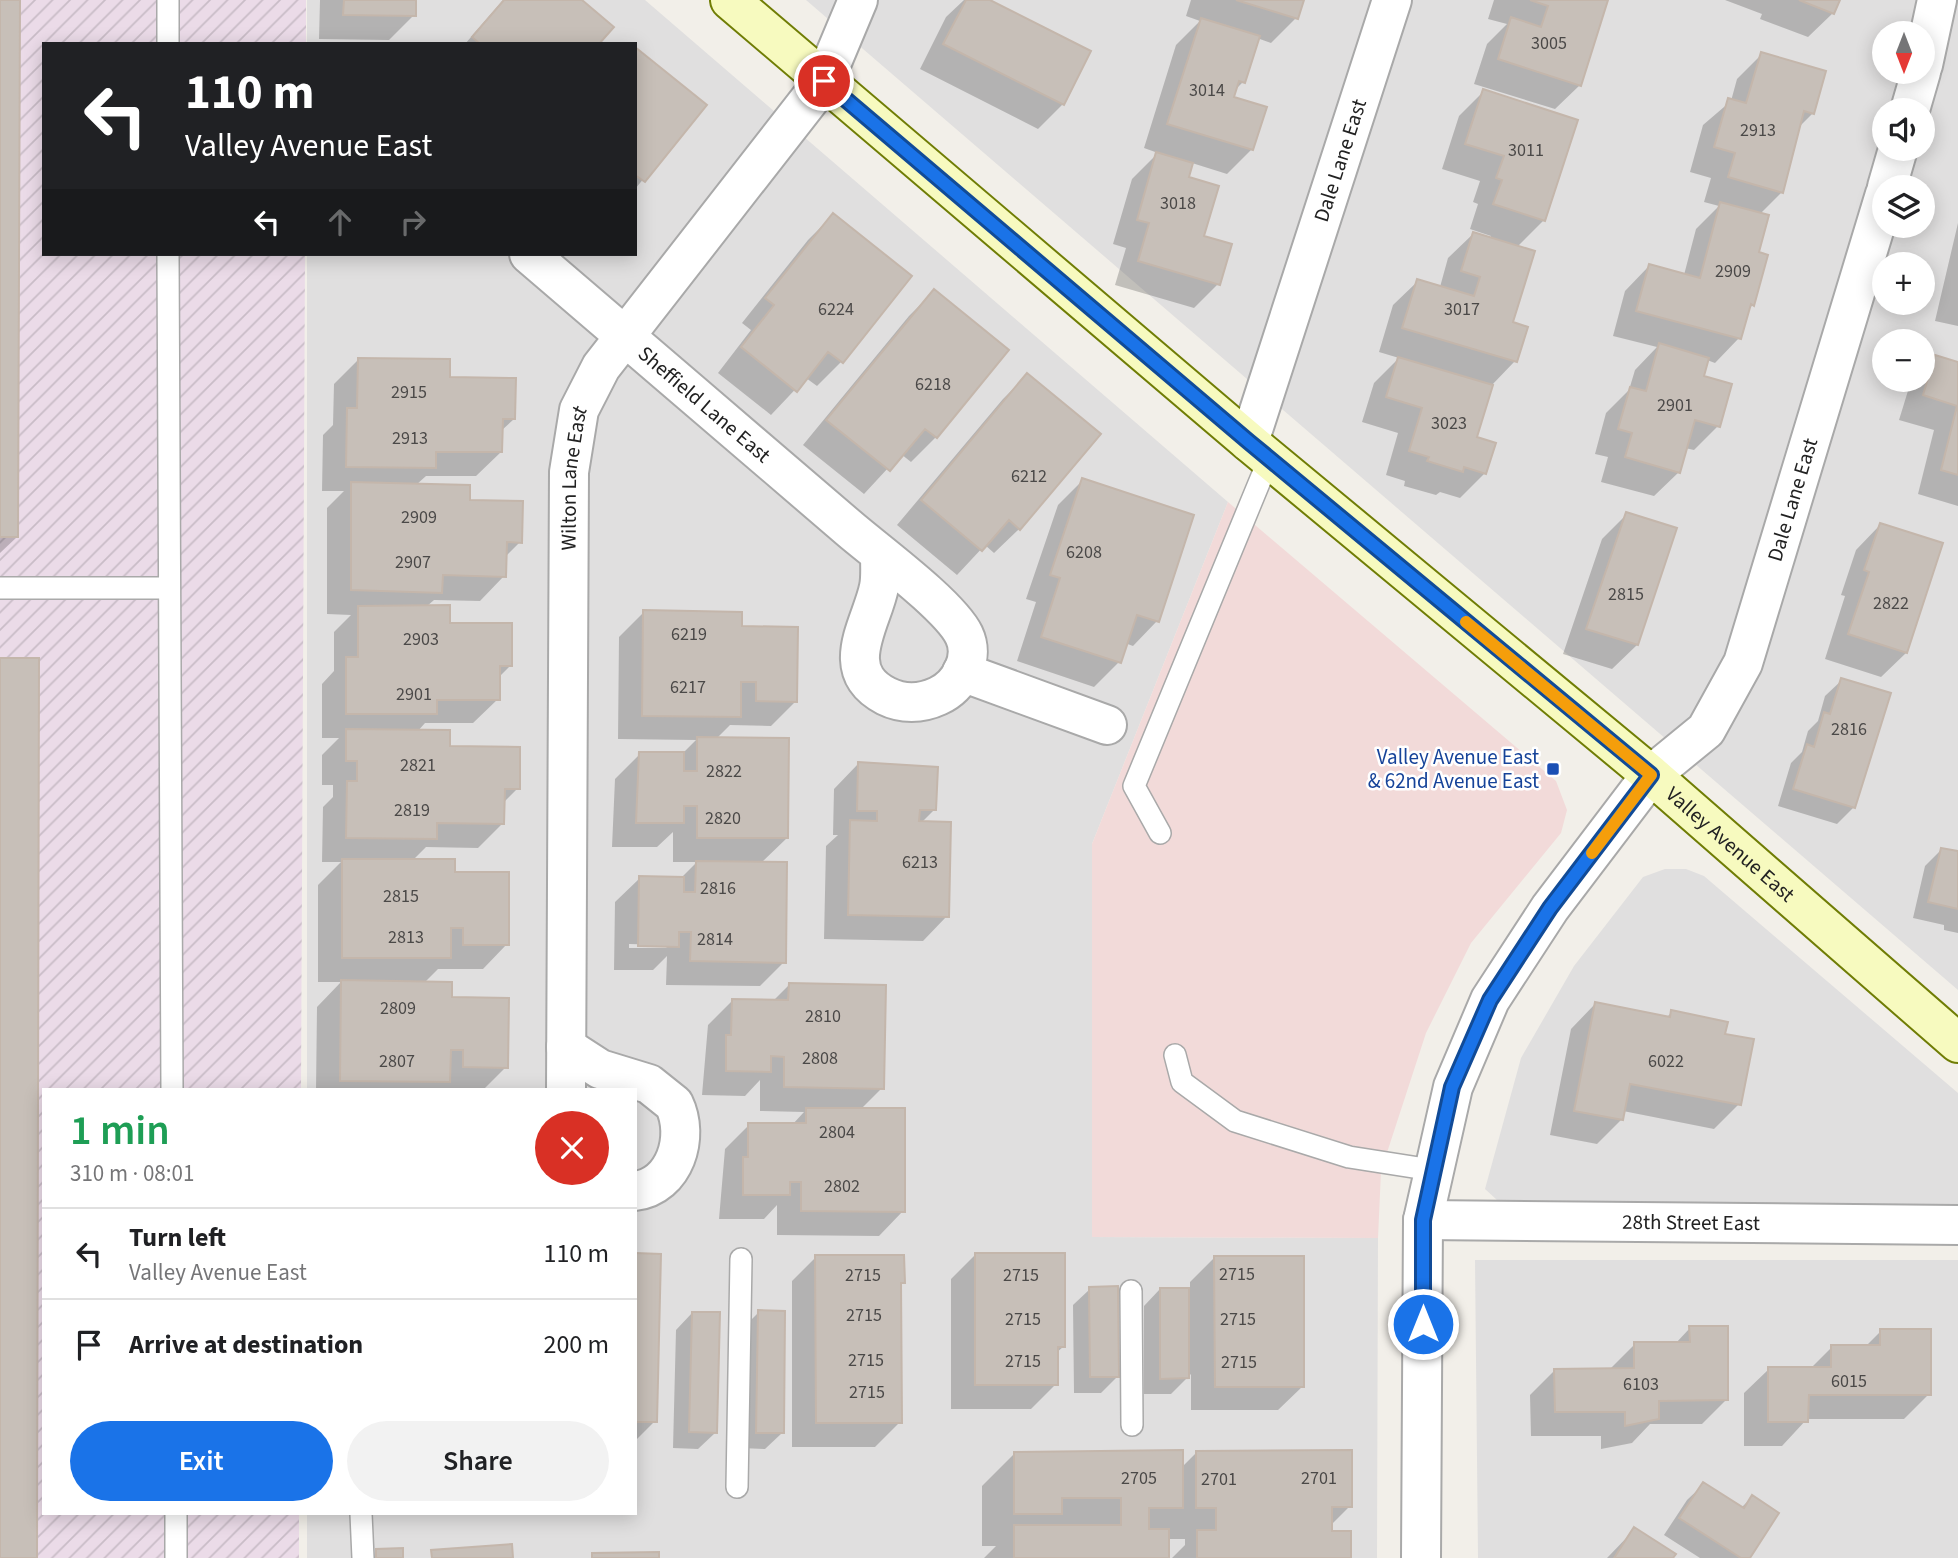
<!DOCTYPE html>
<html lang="en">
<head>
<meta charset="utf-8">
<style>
  :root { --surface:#fff; --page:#f2f2f2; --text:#202124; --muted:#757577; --line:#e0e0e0; --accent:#1a73e8 }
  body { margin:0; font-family:"Source Sans 3",sans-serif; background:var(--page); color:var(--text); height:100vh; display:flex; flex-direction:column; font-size:26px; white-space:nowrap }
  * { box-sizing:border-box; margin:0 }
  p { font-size:23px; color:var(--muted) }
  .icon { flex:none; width:38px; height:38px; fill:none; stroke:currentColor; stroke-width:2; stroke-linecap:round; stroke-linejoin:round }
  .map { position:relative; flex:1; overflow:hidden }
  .drawer { position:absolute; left:42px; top:1088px; width:595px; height:427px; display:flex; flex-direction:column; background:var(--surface); border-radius:0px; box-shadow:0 4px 18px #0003 }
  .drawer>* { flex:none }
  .banner { position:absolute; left:42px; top:42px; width:595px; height:214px; border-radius:0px; box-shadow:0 4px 18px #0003; background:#202124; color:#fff; overflow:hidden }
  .needle { width:46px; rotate:180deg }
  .fabs { position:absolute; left:1872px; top:21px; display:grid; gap:14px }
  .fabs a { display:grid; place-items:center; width:63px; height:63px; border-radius:50%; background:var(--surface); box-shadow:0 4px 18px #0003; font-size:35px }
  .pin { position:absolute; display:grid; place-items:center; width:60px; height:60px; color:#fff; margin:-30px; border:4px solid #fff; border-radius:50%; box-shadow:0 2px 7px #0007 }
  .me { position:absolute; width:77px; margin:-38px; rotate:0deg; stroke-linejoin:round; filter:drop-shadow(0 0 5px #0008) }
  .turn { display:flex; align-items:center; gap:24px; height:147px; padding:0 28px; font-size:32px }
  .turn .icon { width:91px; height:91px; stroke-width:2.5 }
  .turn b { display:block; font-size:49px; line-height:60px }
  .lanes { display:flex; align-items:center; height:66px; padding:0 28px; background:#0003; justify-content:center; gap:35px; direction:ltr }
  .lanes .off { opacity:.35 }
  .round { display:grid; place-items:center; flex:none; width:74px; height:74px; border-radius:37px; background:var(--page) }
  .head { display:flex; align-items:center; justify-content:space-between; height:119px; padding:0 28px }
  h1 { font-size:42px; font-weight:600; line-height:52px; color:#1e9e55 }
  .primary-button { display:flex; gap:14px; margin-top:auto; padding:14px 28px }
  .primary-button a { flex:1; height:80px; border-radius:42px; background:var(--accent); color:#fff; font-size:28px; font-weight:600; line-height:80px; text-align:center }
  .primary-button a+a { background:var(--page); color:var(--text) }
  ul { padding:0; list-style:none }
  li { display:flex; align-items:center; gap:21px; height:91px; padding:0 28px; border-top:2px solid var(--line) }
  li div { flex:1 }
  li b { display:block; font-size:26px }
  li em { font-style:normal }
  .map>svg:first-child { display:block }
  .residential { fill:#e0dfdf; fill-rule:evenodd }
  .commercial { fill:#f2dad9 }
  .industrial { fill:url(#industrial-furrows) }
  .shadow { fill:#0003; fill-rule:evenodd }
  .building { fill:#c7bfb8; stroke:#c4b6ab; stroke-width:2 }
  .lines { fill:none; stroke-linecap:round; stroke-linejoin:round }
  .service-casing { stroke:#a9a9a9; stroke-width:24 }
  .minor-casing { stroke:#a9a9a9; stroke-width:42 }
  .secondary-casing { stroke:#707d05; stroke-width:42 }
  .service { stroke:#fff; stroke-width:21 }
  .minor { stroke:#fff; stroke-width:38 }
  .secondary { stroke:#f7fabf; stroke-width:38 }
  .route-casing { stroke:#114b97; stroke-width:18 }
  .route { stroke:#1a73e8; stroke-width:12 }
  .slow { stroke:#f59e0b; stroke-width:12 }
  .transit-dot { fill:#1a4fb4; stroke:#fff; stroke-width:2.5 }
  .labels { text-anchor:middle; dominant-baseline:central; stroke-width:5; stroke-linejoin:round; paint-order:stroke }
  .number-label { font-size:18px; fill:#4b4948 }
  .street-label { font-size:21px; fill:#222; stroke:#fff }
  .transit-label { font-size:21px; fill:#164399; stroke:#fff; text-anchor:end }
</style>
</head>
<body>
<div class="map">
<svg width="1958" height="1558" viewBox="0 0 1958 1558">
  <defs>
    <pattern id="industrial-furrows" width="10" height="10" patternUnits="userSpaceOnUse" patternTransform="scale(1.75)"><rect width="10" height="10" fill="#ebdbe8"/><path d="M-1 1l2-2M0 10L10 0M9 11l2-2" fill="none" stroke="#c9bcc7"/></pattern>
  </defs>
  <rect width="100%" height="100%" fill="#f2efe9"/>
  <path class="residential" d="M307,0H645L1228,502L1092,844V1237L1378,1238L1377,1558H307V1514H635V1090H307V254H635V44H307Z
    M806,0H1958V990ZM1885,33H1923V72H1885ZM1885,110H1923V149H1885ZM1885,187H1923V226H1885ZM1885,264H1923V303H1885ZM1885,341H1923V380H1885Z
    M1665,869H1686L1704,876L1958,1093V1206L1497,1200L1485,1189L1521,1058L1574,966L1643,877Z
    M1475,1260H1958V1558H1478Z"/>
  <path class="commercial" d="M1228,502L1556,781L1567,810L1561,833L1471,943L1426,1033L1381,1171L1378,1238L1092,1237V844Z"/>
  <path class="industrial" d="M0,0H306V44H44V254H305L301,1090H44V1514H299V1558H0Z"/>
  <path class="shadow" d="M0,0H18L17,537L0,553Z
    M320,0H414V15L389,40L319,39Z
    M503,0H580L597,44H465Z
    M964,0H986L1063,104L1038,129L920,69L946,17Z
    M1191,0H1302L1296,18L1271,43L1257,38L1243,82L1235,90L1232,98L1252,149L1227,174L1192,163L1187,178L1218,284L1194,308L1115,285L1126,248L1113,244L1132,179L1158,153L1144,148L1176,45L1200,21L1186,16Z
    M1494,0H1606L1580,85L1555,109L1474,84L1487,44L1507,24L1488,19Z
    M1725,0H1838L1833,13L1808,37L1760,19L1762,14Z
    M635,50L705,105L635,189Z
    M1762,54L1813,113L1798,128L1782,192L1759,215L1753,305L1747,310L1739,338L1715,363L1707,360L1702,377L1718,426L1694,450L1685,448L1679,472L1654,496L1601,482L1608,457L1595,454L1606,413L1629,390L1635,370L1657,347L1613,336L1625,291L1649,266L1684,275L1696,229L1719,206L1704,202L1711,178L1690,172L1703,125L1731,101L1737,79Z
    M1484,91L1544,220L1517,247L1511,323L1515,361L1491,386L1475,438L1485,473L1460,498L1440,492L1436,495L1404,486L1405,481L1386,475L1398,433L1362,422L1374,383L1399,358L1379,352L1393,305L1418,281L1440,287L1448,258L1473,234L1490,239L1491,236L1470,229L1478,204L1473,202L1480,181L1442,169L1459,116Z
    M833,215L841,362L817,386L806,378L771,415L718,373L751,330L742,323L808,240Z
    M1958,223V326L1935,321Z
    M934,291L1006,351L936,437L911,462L901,454L864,494L803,445L909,316Z
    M1935,357L1958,363V506L1918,494L1934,430L1899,420L1911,381L1923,380V369Z
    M358,360L448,379L514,419L501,431V452L476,476H426L416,485L468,502L520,542L505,557L504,576L480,601L434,600L426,607L511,665L498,678V699L473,723H425L417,732L518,788L503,803V823L478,848L426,847L413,860L453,874L507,944L483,969H438L424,983L450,999L506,1067L483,1090H316L317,1007L341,982H318V885L341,862H322L323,807L333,797V785H322V755L339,738H322V684L334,671V632L351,615L327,614V508L344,491H322L323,435L333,425L334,384Z
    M1027,375L1019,529L994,553L985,545L957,575L897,525L1003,399Z
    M1083,480L1157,621L1133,646L1125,643L1119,662L1094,687L1017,661L1036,602L1026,599L1058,505Z
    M1627,514L1637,645L1612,669L1563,654L1602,539Z
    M1880,525L1906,653L1881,677L1825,659L1845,596L1841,595L1856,550Z
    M644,612L740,627L796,701L771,726L730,725L716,739L787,838L761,863L784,962L760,986L666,985L667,956L653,970H614L615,902L640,878H681L697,862H673V832L657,847H612L615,779L640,754H682L696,740L618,739L619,637ZM629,944L669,945L666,948H629Z
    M1842,680L1854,807L1837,824L1778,806L1791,763L1802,752L1808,731L1818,721L1825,696Z
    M858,764L935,809L921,823L947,916L923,941L824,939L826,846L838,835H833L834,789Z
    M1941,850L1958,853V933L1944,930V925L1913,918L1925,866Z
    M789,985L882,1088L861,1109L903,1211L879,1236L777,1235V1205L764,1219H719L725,1149L749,1125H792L804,1112L760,1111V1080L745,1096L702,1095L708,1025L732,1001H773Z
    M1595,1004L1666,1018L1672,1012L1723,1035L1739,1104L1714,1129L1623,1111L1621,1120L1597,1144L1550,1135L1571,1029Z
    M976,1254L1063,1347L1056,1353V1384L1031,1409H951V1279Z
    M635,1255L655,1421L635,1441Z
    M816,1257L903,1282L900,1285V1422L875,1447H792V1281Z
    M1215,1257L1303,1386L1278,1410H1191V1374L1171,1394H1144V1306L1160,1289H1190V1282Z
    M1090,1289L1117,1377L1101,1393H1074L1073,1305Z
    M759,1312L782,1433L765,1449L741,1448L742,1329Z
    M692,1313L715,1433L698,1449L673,1448L676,1330Z
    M1690,1328L1727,1399L1702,1424H1650L1632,1443L1601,1449V1436H1531L1530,1395L1555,1370L1610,1369L1635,1344H1675Z
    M1881,1331L1929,1394L1904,1419H1807L1782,1446H1744V1393L1769,1369H1810L1832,1347H1865Z
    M1015,1453L1182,1467L1196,1453L1350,1506L1330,1526V1533L1349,1558H1172L1185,1545V1539H1167L1168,1558H984L996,1546H982V1486Z
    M1704,1484L1741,1508L1752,1497L1748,1558H1700L1664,1535L1687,1500Z
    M1634,1530L1671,1558H1607Z"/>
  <path class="building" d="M0,0H20L18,537H0Z
    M344,0H416V16L343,15Z
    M504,0H582L614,27L599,44H480L472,37Z
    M966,0H990L1091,51L1064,105L943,44Z
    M1236,0H1304L1298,19Z
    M1530,0H1608L1581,86L1498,59L1511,17L1541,27L1548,6Z
    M1799,0H1840L1834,14Z
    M1201,18L1260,36L1245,83L1239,81L1234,97L1267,107L1253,150L1167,124Z
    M635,47L707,105L645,182L635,175Z
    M1761,52L1826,71L1814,114L1804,111L1783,193L1728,177L1735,153L1714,147L1728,98L1746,103Z
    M1483,89L1578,120L1545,221L1493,204L1502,180L1496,178L1504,156L1465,144Z
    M1156,152L1193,163L1189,177L1219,186L1204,236L1232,244L1220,285L1138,261L1149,223L1137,220Z
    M1720,202L1769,215L1759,252L1768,255L1754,306L1751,304L1741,339L1636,311L1649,264L1700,278Z
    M833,213L912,276L843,363L828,352L797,392L741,347L774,305L765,298Z
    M1473,232L1535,251L1513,322L1528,327L1517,362L1402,328L1417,279L1474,296L1480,277L1461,271Z
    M934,289L1009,350L937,438L925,429L890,471L826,420Z
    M1659,343L1709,358L1704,376L1732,384L1720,427L1695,420L1680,473L1625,457L1632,433L1618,429L1630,387L1646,391Z
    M1935,355L1958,362V475L1941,470L1957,406L1923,395Z
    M1398,357L1493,385L1477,437L1496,443L1486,474L1464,467L1463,472L1427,461L1429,457L1409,451L1422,408L1386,397Z
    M358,358L450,359V377L516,378L515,419H503L502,452H436V468L346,467L347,408H357Z
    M1027,373L1101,434L1020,530L1009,520L982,551L921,500Z
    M1082,478L1194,515L1159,622L1137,615L1121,663L1041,637L1060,578L1050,575Z
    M351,482L470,485V500L523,501L522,543L507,542L506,577L443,575L442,593L351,590Z
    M1626,512L1677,528L1638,645L1586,629Z
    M1880,523L1943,543L1907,653L1848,634L1869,572L1864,570Z
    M450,605V623H512V666H500V700H437V714H346V657H358V606Z
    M643,610L742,612V626L798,627L797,702L756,701V682H741V717L642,716Z
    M0,658H39L37,1558H0Z
    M1841,678L1891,693L1855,808L1793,789L1807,744L1814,747L1824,712L1830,714Z
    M346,729L450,730V746L520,747V789H505L504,824L437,823V839L346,838L347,781H357V761H346Z
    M697,737L789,738L788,838H697V806H684V823H636L639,752H684V771H697Z
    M858,762L938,767L936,810H920L919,821L951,822L949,917L848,915L850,820L877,821V811H857Z
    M1941,848L1958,851V909L1928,902Z
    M342,859H455V872H509V945H463V928H451V958H342Z
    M696,861L787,862L786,963L690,961L691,932H679V947L638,946L639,876L684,877V892H695Z
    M341,980L452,982V997L509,998L508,1068L463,1067V1050H451L450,1082L340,1081Z
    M789,983L886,985L884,1089L784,1087V1057L771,1056V1072L726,1071V1035H731L732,999L788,1000Z
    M1595,1002L1670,1017L1671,1010L1728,1022L1725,1034L1754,1039L1741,1105L1630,1084L1623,1120L1574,1111Z
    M806,1108H905V1212L801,1211V1182H790V1195H743V1157H748V1123H806Z
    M635,1253L661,1254L657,1422H635Z
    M975,1253H1065V1347H1058V1385H975Z
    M815,1255H904L905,1283H901L902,1423H816Z
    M1214,1256H1304V1387H1215Z
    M1118,1286L1119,1377H1090L1089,1287Z
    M1160,1288H1189V1378L1160,1379Z
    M758,1310L785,1311L784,1433H756Z
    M692,1312H720L717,1433L689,1432Z
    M1689,1326H1728V1400L1659,1401V1419L1625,1426V1412H1555L1554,1369L1634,1368V1342H1690Z
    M1880,1329H1931V1395H1809L1808,1422H1768V1367H1831V1345H1880Z
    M1183,1450V1508H1149V1529H1169V1558H1014V1525H1121V1498H1062V1514H1014V1452Z
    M1352,1450V1507H1332V1531H1351V1558H1197V1530H1216V1508H1196V1451Z
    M1703,1482L1744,1508L1752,1495L1779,1513L1750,1558H1741L1679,1518Z
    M1634,1527L1676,1554L1673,1558H1614Z
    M512,1544L513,1558H432L431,1550Z
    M403,1548V1558H376V1549Z
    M659,1552V1558H592V1553Z"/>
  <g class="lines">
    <g class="service-casing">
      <path id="service" d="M168,0V44
        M168,254L172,1090
        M0,588H168
        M1160,833L1134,786L1269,459
        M1175,1055L1182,1082L1235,1121L1349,1157L1432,1170
        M1131,1291L1132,1425
        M737,1487L741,1259
        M176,1514V1558
        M361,1514L363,1558"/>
    </g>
    <g class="minor-casing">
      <g id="minor">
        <path d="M1923,65L1937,0"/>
        <path d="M1910,110L1921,72"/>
        <path d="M1887,187L1898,149"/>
        <path id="s1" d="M529,254C636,346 744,438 851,530C878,553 950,606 964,635C975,658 960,686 938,696C921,704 902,704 886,696C836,670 872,623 879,587C881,577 880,566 880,555"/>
        <path id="s2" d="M1249,442L1392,0"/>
        <path d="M962,672L1107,725"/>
        <path d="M566,1047L600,1069L649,1084L674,1104C690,1137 675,1186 635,1191"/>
        <path id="s3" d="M566,1090L569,472L579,410L601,367L824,81L858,0"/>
        <path id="s4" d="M1423,1220L1958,1225"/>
        <path id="s5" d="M1421,1558L1423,1220L1453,1087L1490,1000L1550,908L1651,775L1706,730L1743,663L1885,194"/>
      </g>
    </g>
    <g class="secondary-casing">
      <g id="secondary">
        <path id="s6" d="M730,0L1249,442L1651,775L1958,1043"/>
      </g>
    </g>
    <use href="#service" class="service"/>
    <use href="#minor" class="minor"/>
    <use href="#secondary" class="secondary"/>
  </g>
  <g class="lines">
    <g class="route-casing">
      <path id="route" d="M824,81L1249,442L1651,775L1550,908L1490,1000L1452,1087L1423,1220V1324"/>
    </g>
    <use href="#route" class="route"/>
    <path class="slow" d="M1466,622L1651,775L1592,853"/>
  </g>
  <rect class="transit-dot" x="1546" y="762" width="14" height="14" rx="3.5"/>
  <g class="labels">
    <g class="number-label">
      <text x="1549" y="43">3005</text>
      <text x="1207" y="90">3014</text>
      <text x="1758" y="130">2913</text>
      <text x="1526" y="150">3011</text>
      <text x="1178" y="203">3018</text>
      <text x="1733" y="271">2909</text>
      <text x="836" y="309">6224</text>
      <text x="1462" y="309">3017</text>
      <text x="933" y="384">6218</text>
      <text x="409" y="392">2915</text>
      <text x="1675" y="405">2901</text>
      <text x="1449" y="423">3023</text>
      <text x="410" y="438">2913</text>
      <text x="1029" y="476">6212</text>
      <text x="419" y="517">2909</text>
      <text x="1084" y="552">6208</text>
      <text x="413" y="562">2907</text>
      <text x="1626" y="594">2815</text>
      <text x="1891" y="603">2822</text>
      <text x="689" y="634">6219</text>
      <text x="421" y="639">2903</text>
      <text x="688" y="687">6217</text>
      <text x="414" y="694">2901</text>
      <text x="1849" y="729">2816</text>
      <text x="418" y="765">2821</text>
      <text x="724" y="771">2822</text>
      <text x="412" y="810">2819</text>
      <text x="723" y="818">2820</text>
      <text x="920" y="862">6213</text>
      <text x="718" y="888">2816</text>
      <text x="401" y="896">2815</text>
      <text x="406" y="937">2813</text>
      <text x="715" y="939">2814</text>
      <text x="398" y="1008">2809</text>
      <text x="823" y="1016">2810</text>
      <text x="820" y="1058">2808</text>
      <text x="397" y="1061">2807</text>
      <text x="1666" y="1061">6022</text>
      <text x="837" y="1132">2804</text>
      <text x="842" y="1186">2802</text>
      <text x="1237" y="1274">2715</text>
      <text x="863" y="1275">2715</text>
      <text x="1021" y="1275">2715</text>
      <text x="864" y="1315">2715</text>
      <text x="1023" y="1319">2715</text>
      <text x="1238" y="1319">2715</text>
      <text x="866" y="1360">2715</text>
      <text x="1023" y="1361">2715</text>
      <text x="1239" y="1362">2715</text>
      <text x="1849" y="1381">6015</text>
      <text x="1641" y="1384">6103</text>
      <text x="867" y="1392">2715</text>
      <text x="1139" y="1478">2705</text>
      <text x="1319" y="1478">2701</text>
      <text x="1219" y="1479">2701</text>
    </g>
    <g class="street-label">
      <text stroke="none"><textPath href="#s2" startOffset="296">Dale Lane East</textPath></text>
      <text stroke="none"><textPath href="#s1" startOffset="231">Sheffield Lane East</textPath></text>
      <text stroke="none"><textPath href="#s3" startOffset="612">Wilton Lane East</textPath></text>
      <text stroke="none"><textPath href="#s5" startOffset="1164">Dale Lane East</textPath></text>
      <text stroke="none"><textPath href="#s6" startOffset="1309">Valley Avenue East</textPath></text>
      <text stroke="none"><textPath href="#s4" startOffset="268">28th Street East</textPath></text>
    </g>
    <g class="transit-label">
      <text x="1539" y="757">Valley Avenue East<tspan x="1539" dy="24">&amp; 62nd Avenue East</tspan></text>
    </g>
  </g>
</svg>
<div class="fabs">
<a><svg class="needle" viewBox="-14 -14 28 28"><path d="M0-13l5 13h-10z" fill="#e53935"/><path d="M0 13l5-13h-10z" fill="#757577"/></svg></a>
<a><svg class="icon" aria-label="sound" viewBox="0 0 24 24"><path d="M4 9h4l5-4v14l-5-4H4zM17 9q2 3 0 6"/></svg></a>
<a><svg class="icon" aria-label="layers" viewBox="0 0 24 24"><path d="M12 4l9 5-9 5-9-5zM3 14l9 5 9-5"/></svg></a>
<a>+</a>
<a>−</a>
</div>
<div class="pin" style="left:824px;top:81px;background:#d93025"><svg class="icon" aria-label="arrive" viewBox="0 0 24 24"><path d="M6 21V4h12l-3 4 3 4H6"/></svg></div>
<svg class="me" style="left:1423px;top:1324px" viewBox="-20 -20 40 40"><circle r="17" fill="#1a73e8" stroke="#fff" stroke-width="3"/><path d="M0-11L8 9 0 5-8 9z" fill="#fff"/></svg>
<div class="banner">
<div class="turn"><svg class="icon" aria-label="left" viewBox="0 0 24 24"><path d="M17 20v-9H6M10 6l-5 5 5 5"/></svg><div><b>110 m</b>Valley Avenue East</div></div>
<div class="lanes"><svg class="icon" aria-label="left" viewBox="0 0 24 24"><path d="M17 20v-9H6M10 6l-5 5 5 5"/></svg><svg class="icon off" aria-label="ahead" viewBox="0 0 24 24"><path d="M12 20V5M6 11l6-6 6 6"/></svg><svg class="icon off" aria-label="right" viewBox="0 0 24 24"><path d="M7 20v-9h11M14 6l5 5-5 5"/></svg></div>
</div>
<section class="drawer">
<div class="head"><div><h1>1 min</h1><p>310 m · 08:01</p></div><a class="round" style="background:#d93025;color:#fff"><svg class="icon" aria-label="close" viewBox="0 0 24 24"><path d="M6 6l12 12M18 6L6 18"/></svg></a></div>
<ul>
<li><svg class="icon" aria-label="left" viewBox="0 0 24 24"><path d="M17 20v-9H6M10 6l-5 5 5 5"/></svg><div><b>Turn left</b><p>Valley Avenue East</p></div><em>110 m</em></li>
<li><svg class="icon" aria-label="arrive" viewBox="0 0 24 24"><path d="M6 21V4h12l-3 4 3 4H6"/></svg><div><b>Arrive at destination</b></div><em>200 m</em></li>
</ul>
<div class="primary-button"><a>Exit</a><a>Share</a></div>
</section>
</div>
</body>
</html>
